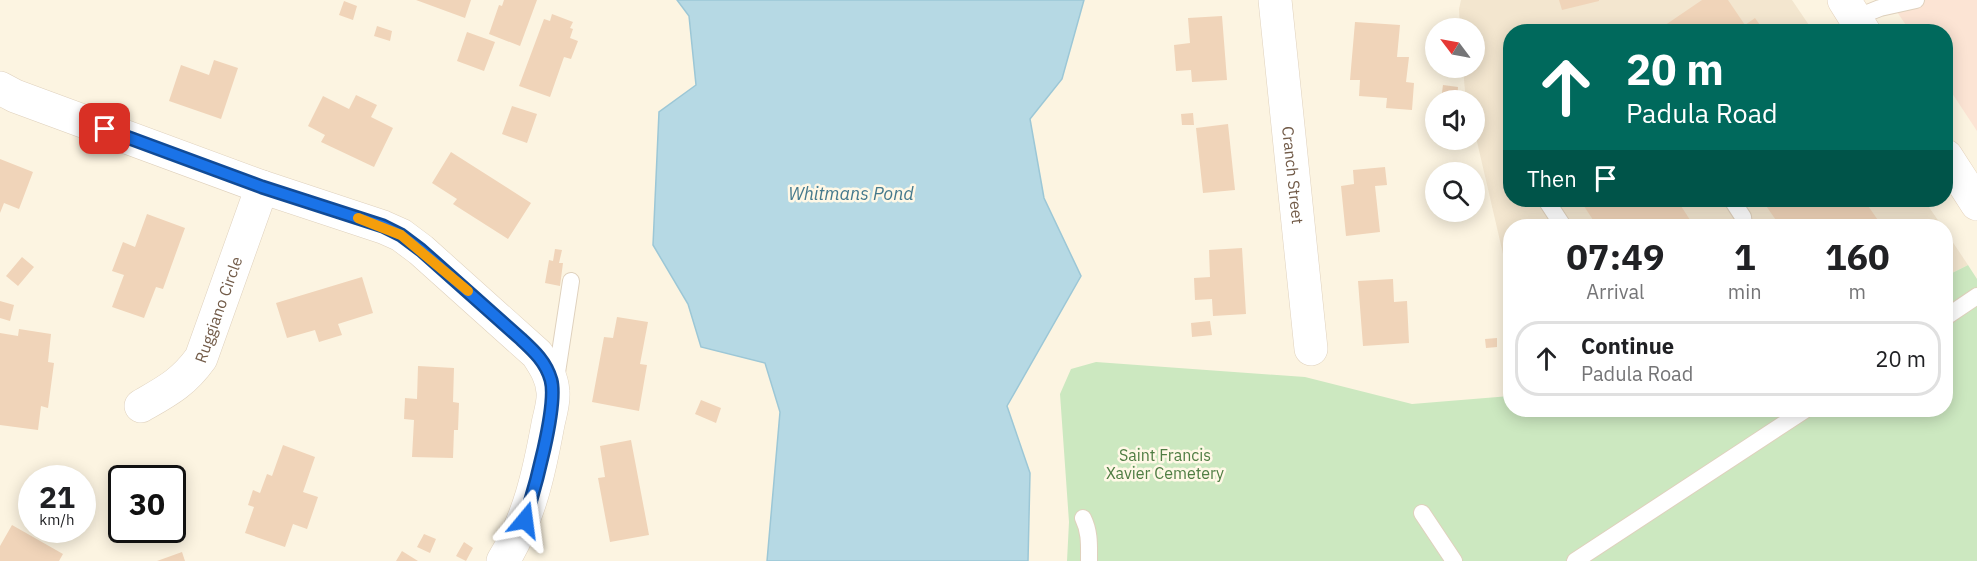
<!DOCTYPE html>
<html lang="en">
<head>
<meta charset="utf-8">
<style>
  :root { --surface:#fff; --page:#f6f6f6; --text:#202124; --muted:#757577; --line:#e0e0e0 }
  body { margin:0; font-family:"IBM Plex Sans",sans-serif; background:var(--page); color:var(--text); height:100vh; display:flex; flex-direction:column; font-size:22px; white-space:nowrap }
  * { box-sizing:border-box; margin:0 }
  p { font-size:20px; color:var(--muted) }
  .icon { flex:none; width:33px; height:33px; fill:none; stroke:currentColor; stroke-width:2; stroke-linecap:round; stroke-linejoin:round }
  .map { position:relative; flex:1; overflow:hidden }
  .side { position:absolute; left:1503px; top:219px; width:450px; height:198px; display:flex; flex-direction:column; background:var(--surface); border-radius:24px; box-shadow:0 3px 15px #0003 }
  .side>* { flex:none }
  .guide { position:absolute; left:1503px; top:24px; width:450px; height:183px; border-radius:24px; box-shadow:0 3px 15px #0003; background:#00695c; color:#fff; overflow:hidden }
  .needle { width:39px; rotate:302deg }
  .buttons { position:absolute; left:1425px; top:18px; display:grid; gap:12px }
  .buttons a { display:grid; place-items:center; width:60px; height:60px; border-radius:50%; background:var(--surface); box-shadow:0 3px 15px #0003; font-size:30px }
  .speed { position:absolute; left:18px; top:465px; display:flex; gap:12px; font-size:30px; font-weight:700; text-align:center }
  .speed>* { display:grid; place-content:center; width:78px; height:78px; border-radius:50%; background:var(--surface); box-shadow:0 3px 15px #0003; line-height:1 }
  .speed small { font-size:15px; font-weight:400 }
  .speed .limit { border:3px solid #111; border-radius:9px; background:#fff; color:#111 }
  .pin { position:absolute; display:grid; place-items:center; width:51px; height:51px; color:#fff; margin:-26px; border-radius:12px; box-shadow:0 3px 9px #0006 }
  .me { position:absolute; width:66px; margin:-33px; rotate:16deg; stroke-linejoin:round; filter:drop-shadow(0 0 4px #0008) }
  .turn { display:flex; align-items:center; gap:21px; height:126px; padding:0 24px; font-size:27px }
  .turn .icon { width:78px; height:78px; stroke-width:2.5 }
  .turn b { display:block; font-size:42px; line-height:51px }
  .then { display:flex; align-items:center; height:57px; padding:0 24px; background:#0003; gap:12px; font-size:22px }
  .eta { display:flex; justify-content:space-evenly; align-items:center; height:102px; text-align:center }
  .eta b { font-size:36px; font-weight:800; line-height:42px }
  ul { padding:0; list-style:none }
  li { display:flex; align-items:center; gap:18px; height:75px; margin:0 12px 9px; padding:0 12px; border:3px solid var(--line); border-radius:24px }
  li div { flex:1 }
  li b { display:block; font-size:22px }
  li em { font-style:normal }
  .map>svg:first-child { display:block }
  .residential { fill:#f3e6cf }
  .commercial { fill:#fce4d4 }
  .green { fill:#cce8c0 }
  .water { fill:#b6d9e4; stroke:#9cc7d6; stroke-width:1.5 }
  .building { fill:#f0d4b9 }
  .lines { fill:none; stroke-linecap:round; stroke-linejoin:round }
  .service-casing { stroke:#dfd1bd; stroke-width:18 }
  .minor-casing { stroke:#dfd1bd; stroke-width:34 }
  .secondary-casing { stroke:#e4d2bb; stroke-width:34 }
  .service { stroke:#fff; stroke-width:16 }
  .minor { stroke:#fff; stroke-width:33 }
  .secondary { stroke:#fff; stroke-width:33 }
  .route-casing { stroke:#114b97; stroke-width:15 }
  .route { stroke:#1a73e8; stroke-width:10 }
  .slow { stroke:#f59e0b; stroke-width:10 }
  .labels { text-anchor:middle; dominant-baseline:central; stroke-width:5; stroke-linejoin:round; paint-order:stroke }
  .street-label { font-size:16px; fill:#725b48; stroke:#fff8e6 }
  .park-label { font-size:16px; fill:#4f7d43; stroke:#fff8e6 }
  .water-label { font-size:18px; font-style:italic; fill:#45798c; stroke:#fff8e6 }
</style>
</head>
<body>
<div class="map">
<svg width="1977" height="561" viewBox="0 0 1977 561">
  <rect width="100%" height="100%" fill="#fcf4e1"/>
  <path class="residential" d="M1461,0H1792L1813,31L1510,32V200H1924L1942,226H1510V284L1475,133L1474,100H1467L1465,91L1463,68H1474V28H1460L1459,9Z
    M1946,232L1968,265L1946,276Z"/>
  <path class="commercial" d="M1889,0H1977V131L1946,84V32L1910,31Z"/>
  <path class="green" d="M1968,265L1977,279V561H1067L1069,522L1060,394L1071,369L1096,362L1305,377L1412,404L1510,396V410H1946V276Z"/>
  <path class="water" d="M677,0H1084L1062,79L1030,119L1044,198L1081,276L1007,406L1030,473L1028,561H767L780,412L765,363L701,347L688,304L653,245L659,112L696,85L689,16Z"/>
  <path class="building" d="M416,0H471L465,18Z
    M504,0H537L520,46L489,34L499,5L502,6Z
    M1559,0H1599V1L1562,10Z
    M1702,0H1728L1745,25L1755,18L1765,32H1655Z
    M344,1L357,6L353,20L339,15Z
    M552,14L573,22L570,28L573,29L570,38L578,41L571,59L564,57L550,97L519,86L544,19L550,21Z
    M1222,16L1227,80L1192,82L1191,70L1176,71L1174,45L1190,43L1188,18Z
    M1355,22L1400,25L1397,57H1409L1406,82L1414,83L1412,110L1386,108L1387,98L1359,96L1360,80H1350Z
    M377,26L392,31L390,41L374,36Z
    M467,32L495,42L484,71L457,61Z
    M214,60L238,68L221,119L169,101L181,65L209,75Z
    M1443,85L1458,87L1457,100H1441Z
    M356,95L377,105L371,117L393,128L374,167L321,142L325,135L308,126L323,96L349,109Z
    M512,106L537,114L527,143L502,134Z
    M1193,113L1194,125H1182L1181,114Z
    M1228,124L1235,190L1203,193L1196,128Z
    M451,152L531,203L508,239L453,204L457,199L432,183Z
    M0,159L33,172L19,209L4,203L0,213Z
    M1385,167L1387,185L1375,186L1380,232L1346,236L1341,186L1354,184L1353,170Z
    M1580,200H1690L1681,206L1694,226H1597Z
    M1762,200H1864L1882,226H1780Z
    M147,214L185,228L163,289L156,287L144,318L112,307L124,275L112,271L123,242L135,247Z
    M1242,248L1246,314L1213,316L1212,299L1195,300L1194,278L1210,277L1209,250Z
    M555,249L562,250L559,263H563L560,286L545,283L549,260L553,261Z
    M22,257L34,267L18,286L6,276Z
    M362,277L373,313L338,324L342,335L319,342L315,330L287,338L276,303Z
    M1393,279L1394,302L1407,301L1409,343L1363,346L1358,281Z
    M0,301L14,305L10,321L0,318Z
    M617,317L648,322L640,364L647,365L639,411L592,402L604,337L613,338Z
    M1210,321L1212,335L1192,337L1191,323Z
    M19,329L51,334L48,362L54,363L48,408L41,406L38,430L0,425V333L18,336Z
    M1497,338V347L1486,348L1485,339Z
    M418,366L454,368L453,402L459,403L458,430H454L453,458L412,457L414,420L404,419L405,398L417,399Z
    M701,400L721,408L716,423L695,414Z
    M631,440L649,535L610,542L598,478L605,477L600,446Z
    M283,445L315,457L303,492L318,497L307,529L293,524L285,547L245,533L254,507L248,505L253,490L260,493L267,474L272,476Z
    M12,525L63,554L59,561H0V546Z
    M424,534L436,539L430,553L417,547Z
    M464,542L473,548L466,561L456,556Z
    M402,551L418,561H396Z
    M182,552L185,561H157Z"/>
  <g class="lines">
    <g class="service-casing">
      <path id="service" d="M1855,18L1880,8L1916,0
        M1546,200L1563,226
        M1732,200L1743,217L1744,226
        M1946,317L1977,296
        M556,379L571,281
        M1422,513L1454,561
        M1083,518C1090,532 1089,545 1089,561
        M1575,561L1805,410"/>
    </g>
    <g class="minor-casing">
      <g id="minor">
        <path id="s1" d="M1275,0L1311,349"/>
        <path d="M0,88L15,96L262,187L383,227L401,235L421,250L537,354C545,366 552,377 553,392C554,402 550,414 548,424C539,473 529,519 503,561"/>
        <path id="s2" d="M141,406C167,391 183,383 201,358L262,187"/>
      </g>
    </g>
    <g class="secondary-casing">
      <path id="secondary" d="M1844,0L1864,32
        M1946,156L1977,204"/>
    </g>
    <use href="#service" class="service"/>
    <use href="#minor" class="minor"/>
    <use href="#secondary" class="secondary"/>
  </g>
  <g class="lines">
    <g class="route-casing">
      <path id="route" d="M105,129L262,187L383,226L401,235L421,250L521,339C534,351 546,362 551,380C558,406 534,491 525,520"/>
    </g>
    <use href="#route" class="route"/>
    <path class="slow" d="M358,218L401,235L468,291"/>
  </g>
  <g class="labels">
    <g class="street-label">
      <text stroke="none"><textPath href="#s1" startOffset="176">Cranch Street</textPath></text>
      <text stroke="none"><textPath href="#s2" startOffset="129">Ruggiano Circle</textPath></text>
    </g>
    <g class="park-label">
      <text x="1165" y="455">Saint Francis<tspan x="1165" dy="18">Xavier Cemetery</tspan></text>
    </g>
    <g class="water-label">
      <text x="851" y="193">Whitmans Pond</text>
    </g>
  </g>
</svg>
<div class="buttons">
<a><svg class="needle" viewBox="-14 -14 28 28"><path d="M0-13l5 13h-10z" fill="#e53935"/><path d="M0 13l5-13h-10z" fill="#757577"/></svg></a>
<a><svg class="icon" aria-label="sound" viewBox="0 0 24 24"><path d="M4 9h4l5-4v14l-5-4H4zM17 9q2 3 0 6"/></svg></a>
<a><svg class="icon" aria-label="search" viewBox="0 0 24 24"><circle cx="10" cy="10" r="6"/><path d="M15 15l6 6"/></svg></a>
</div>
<div class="speed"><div>21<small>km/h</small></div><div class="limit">30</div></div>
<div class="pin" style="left:105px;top:129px;background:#d93025"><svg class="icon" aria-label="arrive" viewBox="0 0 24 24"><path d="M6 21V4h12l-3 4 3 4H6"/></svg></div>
<svg class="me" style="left:525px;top:520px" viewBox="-20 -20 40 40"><path d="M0-17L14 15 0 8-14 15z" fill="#1a73e8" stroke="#fff" stroke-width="4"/></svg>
<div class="guide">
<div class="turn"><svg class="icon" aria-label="ahead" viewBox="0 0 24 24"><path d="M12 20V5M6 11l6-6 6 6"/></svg><div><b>20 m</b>Padula Road</div></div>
<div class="then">Then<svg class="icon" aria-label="arrive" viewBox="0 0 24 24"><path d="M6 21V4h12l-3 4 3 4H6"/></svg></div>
</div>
<section class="side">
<div class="eta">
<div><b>07:49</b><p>Arrival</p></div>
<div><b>1</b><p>min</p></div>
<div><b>160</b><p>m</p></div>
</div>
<ul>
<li><svg class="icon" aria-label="ahead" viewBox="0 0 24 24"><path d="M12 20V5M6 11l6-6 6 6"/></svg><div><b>Continue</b><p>Padula Road</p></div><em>20 m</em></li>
</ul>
</section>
</div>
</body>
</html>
